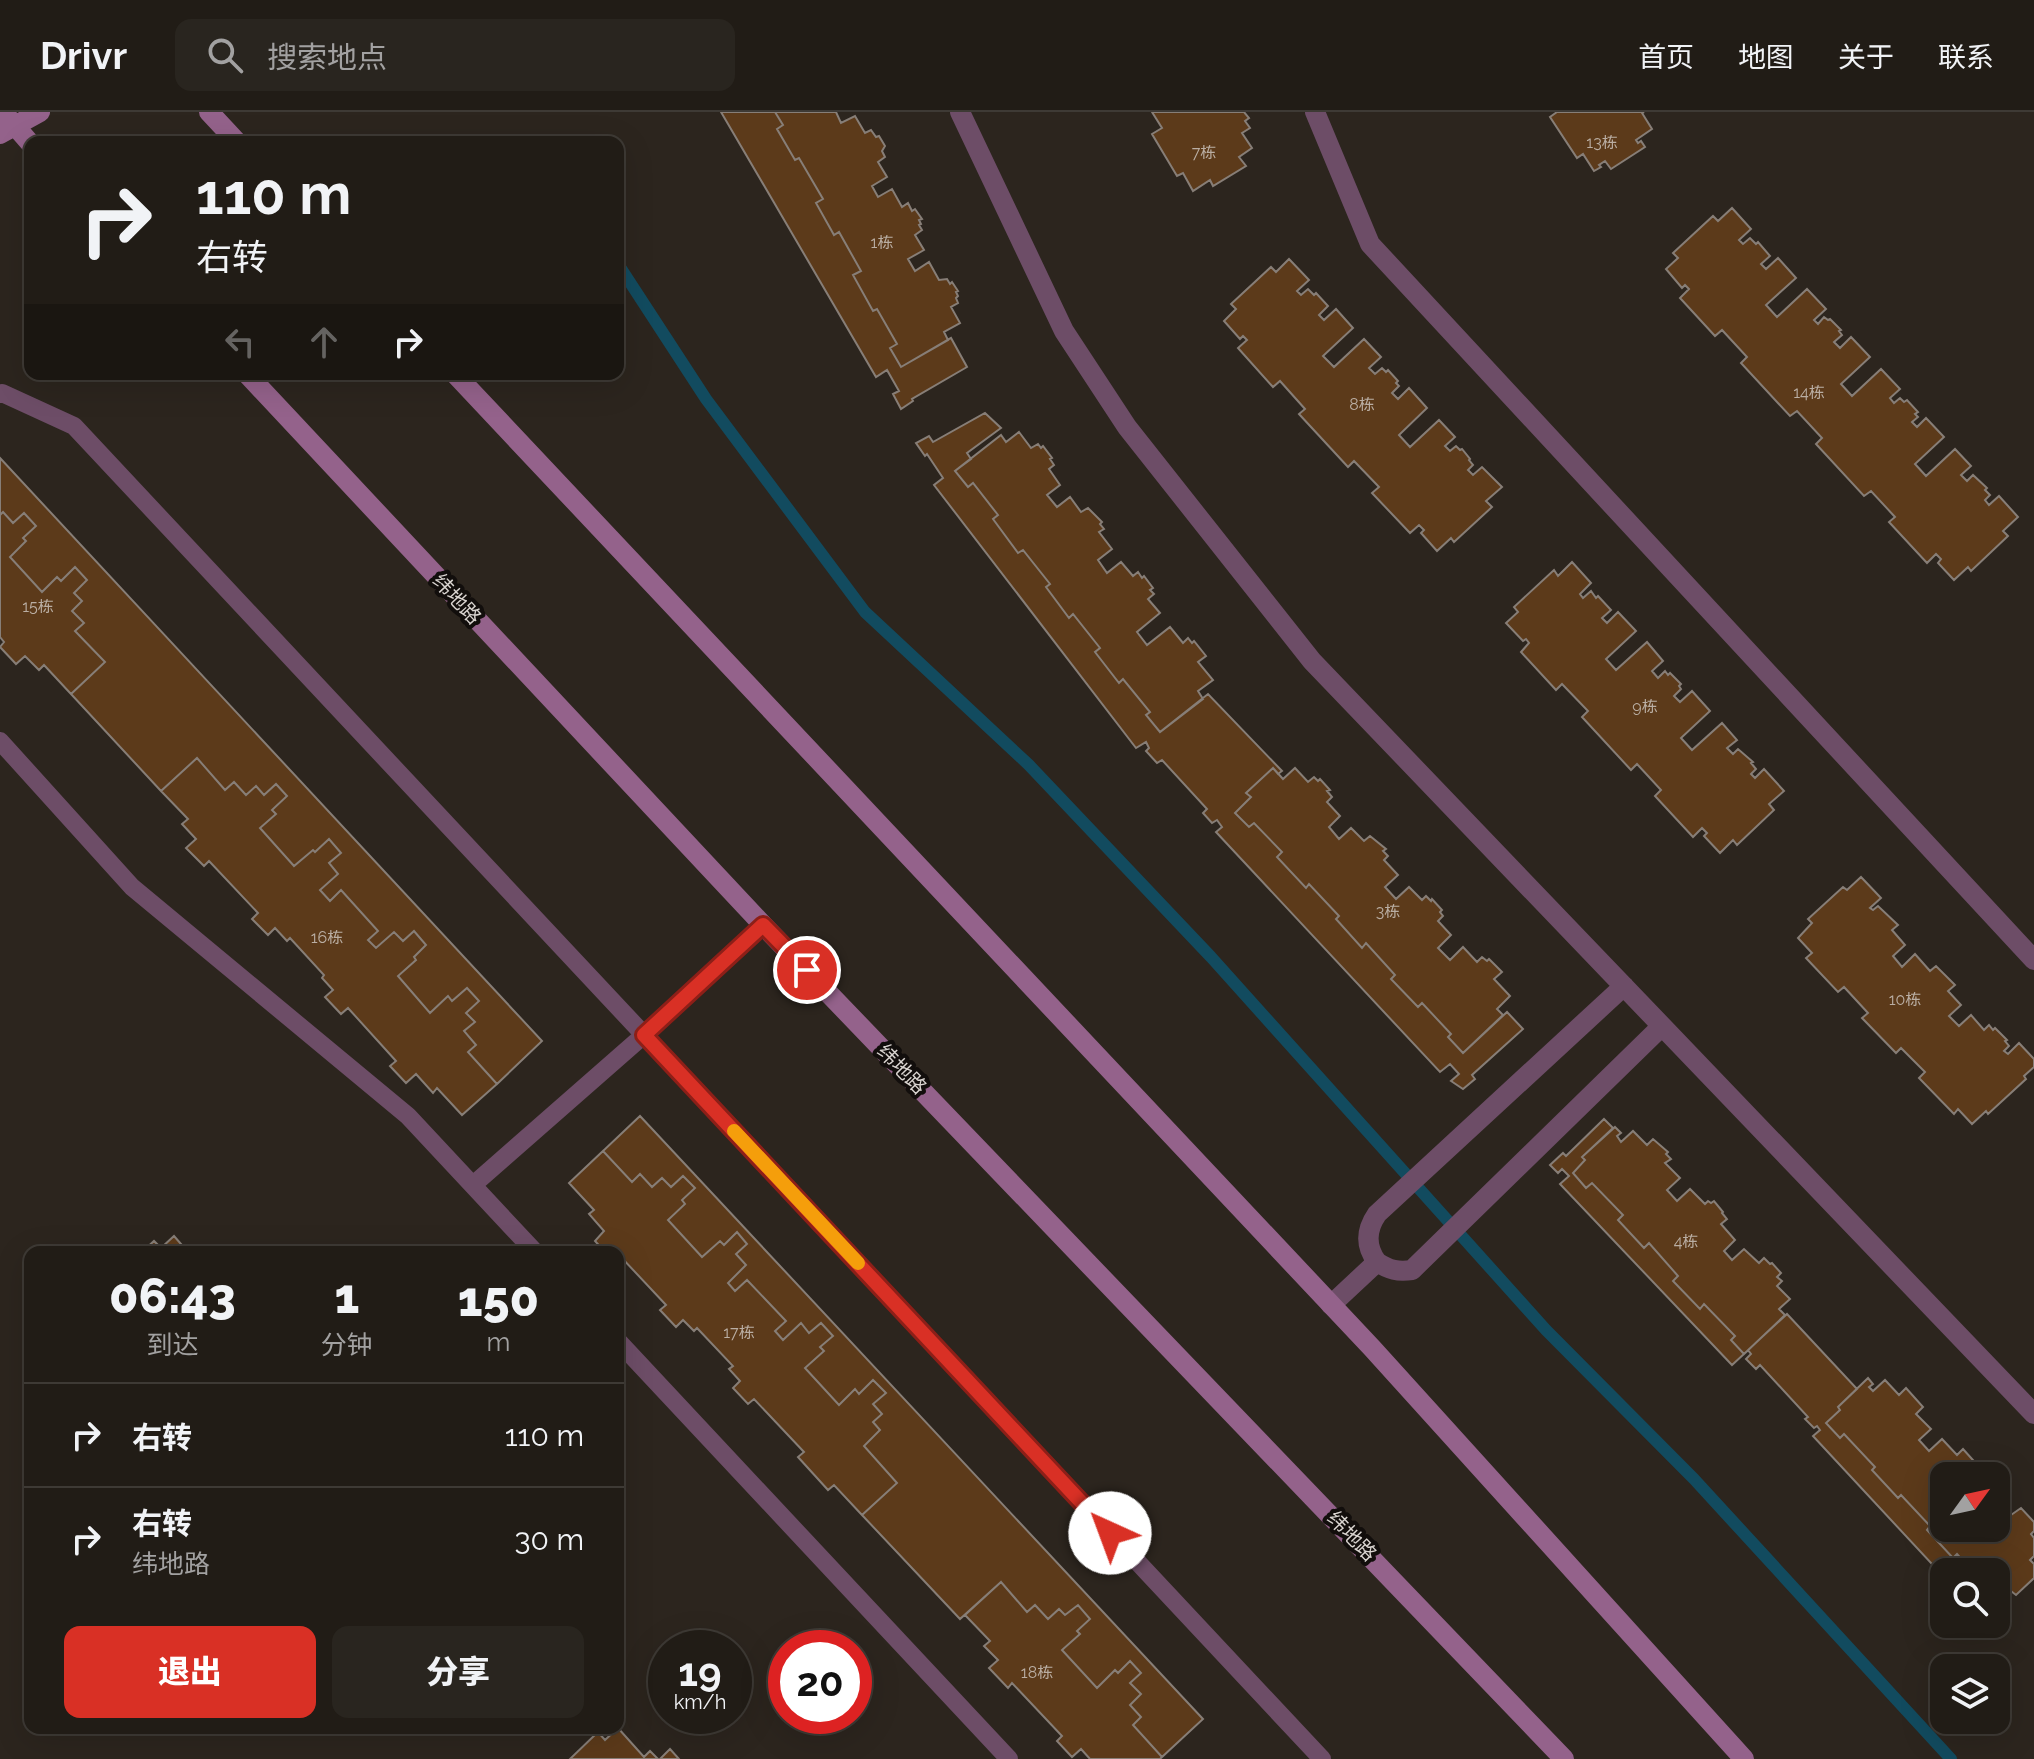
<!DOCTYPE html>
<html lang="zh">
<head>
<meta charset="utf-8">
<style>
  :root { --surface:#211c16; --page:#29251f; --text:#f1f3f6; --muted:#a2a1a1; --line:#3e3a35; --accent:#d93025 }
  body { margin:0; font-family:Raleway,"Noto Sans SC",sans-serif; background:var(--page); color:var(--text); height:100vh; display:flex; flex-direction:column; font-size:30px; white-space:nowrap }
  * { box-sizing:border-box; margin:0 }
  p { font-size:26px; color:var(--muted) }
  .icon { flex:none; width:44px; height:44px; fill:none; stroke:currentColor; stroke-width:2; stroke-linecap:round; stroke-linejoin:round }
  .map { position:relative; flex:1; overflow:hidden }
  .details { position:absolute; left:24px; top:1134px; width:600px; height:488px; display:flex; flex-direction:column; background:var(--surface); border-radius:16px; box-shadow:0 8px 32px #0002,0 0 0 2px var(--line) }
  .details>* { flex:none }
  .banner { position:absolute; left:24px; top:24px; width:600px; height:244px; border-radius:16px; box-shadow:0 8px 32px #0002,0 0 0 2px var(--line); background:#211c16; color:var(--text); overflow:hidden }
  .needle { width:52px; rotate:57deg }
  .buttons { position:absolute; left:1930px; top:1350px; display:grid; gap:16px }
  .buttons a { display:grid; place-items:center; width:80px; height:80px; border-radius:16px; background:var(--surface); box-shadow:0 8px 32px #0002,0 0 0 2px var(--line); font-size:40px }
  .speed { position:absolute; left:648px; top:1518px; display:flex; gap:16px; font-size:40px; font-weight:700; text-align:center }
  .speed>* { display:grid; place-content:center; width:104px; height:104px; border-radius:50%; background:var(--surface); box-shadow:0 8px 32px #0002,0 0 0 2px var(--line); line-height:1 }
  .speed small { font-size:20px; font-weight:400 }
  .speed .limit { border:12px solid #d22; background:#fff; color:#111 }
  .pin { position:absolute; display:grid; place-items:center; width:68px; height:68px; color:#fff; margin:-34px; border:4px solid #fff; border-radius:50%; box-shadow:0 2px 8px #0007 }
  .me { position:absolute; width:88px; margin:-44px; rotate:317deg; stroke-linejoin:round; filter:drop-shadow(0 0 6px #0008) }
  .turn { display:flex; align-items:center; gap:28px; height:168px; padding:0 40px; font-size:36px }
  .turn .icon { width:104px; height:104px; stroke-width:2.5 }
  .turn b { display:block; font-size:56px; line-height:68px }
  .lanes { display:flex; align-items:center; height:76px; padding:0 40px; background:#0003; justify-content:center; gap:40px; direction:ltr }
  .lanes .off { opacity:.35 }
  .eta { display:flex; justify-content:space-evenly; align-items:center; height:136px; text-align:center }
  .eta b { font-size:48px; font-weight:800; line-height:56px }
  .primary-button { display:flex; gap:16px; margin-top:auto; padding:16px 40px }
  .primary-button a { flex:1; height:92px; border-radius:16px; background:var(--accent); color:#fff; font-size:32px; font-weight:800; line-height:92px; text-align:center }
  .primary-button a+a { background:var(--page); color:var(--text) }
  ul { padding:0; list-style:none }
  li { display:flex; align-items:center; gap:24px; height:104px; padding:0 40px; border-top:2px solid var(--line) }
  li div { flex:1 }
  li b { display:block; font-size:30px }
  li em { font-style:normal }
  header { display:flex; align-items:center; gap:48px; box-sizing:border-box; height:112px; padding:0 40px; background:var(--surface); border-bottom:2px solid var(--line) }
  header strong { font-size:38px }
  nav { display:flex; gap:44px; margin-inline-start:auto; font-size:28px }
  .search { width:560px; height:72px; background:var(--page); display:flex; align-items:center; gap:20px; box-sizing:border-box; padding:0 28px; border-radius:16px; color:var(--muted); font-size:30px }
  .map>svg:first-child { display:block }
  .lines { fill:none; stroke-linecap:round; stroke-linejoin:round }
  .stream { stroke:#124b5f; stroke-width:12 }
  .building { fill:#5c3a1a; stroke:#877e77; stroke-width:2 }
  .service { stroke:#6d4d67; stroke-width:18 }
  .minor { stroke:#6d4d67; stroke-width:20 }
  .secondary { stroke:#94628b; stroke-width:20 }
  .route-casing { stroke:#8d1f18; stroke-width:20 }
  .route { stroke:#d93025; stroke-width:14 }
  .slow { stroke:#f59e0b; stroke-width:14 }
  .labels { text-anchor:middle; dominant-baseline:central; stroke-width:8; stroke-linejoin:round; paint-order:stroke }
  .number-label { font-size:16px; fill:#baaea3 }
  .street-label { font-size:20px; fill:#dad5d1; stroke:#120e0c }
</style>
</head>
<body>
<header>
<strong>Drivr</strong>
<div class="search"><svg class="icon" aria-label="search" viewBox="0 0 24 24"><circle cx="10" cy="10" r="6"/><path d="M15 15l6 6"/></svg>搜索地点</div>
<nav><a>首页</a><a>地图</a><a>关于</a><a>联系</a></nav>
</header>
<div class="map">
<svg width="2034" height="1647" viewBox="0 0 2034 1647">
  <rect width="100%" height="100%" fill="#2c251e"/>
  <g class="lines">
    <path class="stream" d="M618,152L706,287L865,500L1029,653L1211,845L1546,1218L1694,1367L1951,1647"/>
  </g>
  <path class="building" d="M721,0H775L783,13L777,17L795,48L799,46L823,87L816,91L834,123L839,120L861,159L853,163L873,199L877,197L897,232L890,236L901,255L951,226L967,255L912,287L913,289L901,297L893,282L899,279L887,258L876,265Z
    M775,0H836L841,11L855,4L865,21L871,18L876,25L879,24L885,34L882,39L885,45L878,50L887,65L872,74L878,85L892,77L902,95L908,91L912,99L915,97L922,107L919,108L921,112L919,113L922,118L915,123L924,138L908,147L915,159L929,150L939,168L947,167L950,172L952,170L958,179L956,180L958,184L956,186L958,191L951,195L960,211L944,220L948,228L901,255L890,236L897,232L877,197L873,199L853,163L861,159L839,120L834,123L816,91L823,87L799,46L795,48L777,17L783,13Z
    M1152,0H1244L1249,6L1245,9L1250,16L1242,21L1252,36L1239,45L1246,54L1213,74L1210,68L1193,79L1183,61L1177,64L1152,22L1162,16Z
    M1557,0H1644L1642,1L1652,17L1636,28L1638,31L1641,29L1645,35L1611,57L1605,49L1599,53L1601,55L1594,59L1583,42L1577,46L1550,5Z
    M1732,96L1751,117L1739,128L1743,132L1750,126L1756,132L1758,130L1770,144L1761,152L1766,157L1778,146L1796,166L1766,193L1777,205L1807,177L1826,197L1814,208L1818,212L1824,205L1828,208L1830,207L1841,218L1839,219L1842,223L1834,230L1840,236L1851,225L1870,245L1841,272L1852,284L1881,257L1900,277L1890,286L1894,291L1900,286L1904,290L1907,288L1918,300L1915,302L1918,305L1912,310L1917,315L1926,306L1944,325L1915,352L1926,364L1955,337L1971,354L1961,363L1967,369L1973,363L1987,376L1985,378L1990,383L1985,388L1989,393L1999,384L2018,405L2003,419L2008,424L1971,459L1968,455L1954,468L1938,451L1941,447L1936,442L1927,451L1889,410L1895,405L1871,379L1864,384L1816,332L1822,326L1797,299L1790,304L1741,251L1747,245L1722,218L1715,224L1680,186L1689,177L1685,173L1682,176L1666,157L1678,146L1673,141L1713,104L1718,109Z
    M1289,147L1309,168L1297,179L1301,183L1308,177L1314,183L1316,181L1328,194L1319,203L1324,208L1336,197L1353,216L1323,244L1334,255L1364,227L1381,245L1369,256L1375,262L1382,256L1386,260L1388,258L1398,269L1396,271L1399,274L1392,281L1398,287L1409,276L1427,296L1399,323L1410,335L1439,308L1455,325L1445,334L1450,339L1456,334L1460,338L1462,337L1470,347L1469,348L1473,353L1468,358L1473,363L1482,355L1502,375L1486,389L1492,395L1454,430L1451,426L1437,439L1421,421L1424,418L1419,413L1410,421L1372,381L1379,375L1354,349L1348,355L1299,302L1305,297L1280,269L1273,275L1238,236L1247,228L1243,224L1240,227L1224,209L1236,197L1231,192L1271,155L1276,160Z
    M985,301L1001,316L967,341L971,347L955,359L968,375L973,371L998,403L993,407L1018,441L1023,438L1050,472L1046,475L1069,506L1073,502L1100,536L1095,540L1119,571L1123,567L1150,600L1146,603L1160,620L1208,582L1282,659L1278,662L1273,656L1246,681L1251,685L1235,701L1249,715L1254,711L1282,740L1277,745L1306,776L1309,772L1339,804L1336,807L1362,836L1366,831L1395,863L1391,867L1418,895L1422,891L1451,922L1448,925L1463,941L1507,900L1523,917L1472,963L1475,967L1463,977L1451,969L1459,962L1450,952L1440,960L1216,720L1222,715L1217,708L1212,711L1203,701L1207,697L1162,648L1157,651L1146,639L1149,636L1146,630L1136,636L934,373L943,366L927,342L925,344L916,331L929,324L933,330Z
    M1019,320L1031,336L1038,332L1041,336L1043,334L1052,346L1050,347L1054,353L1049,357L1060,373L1047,383L1057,395L1070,385L1081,400L1088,396L1102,410L1100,412L1104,417L1099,420L1112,437L1098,448L1107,461L1121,450L1133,464L1138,460L1142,466L1144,464L1153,476L1150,478L1154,482L1148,487L1160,501L1137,520L1147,533L1170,515L1183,531L1188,526L1192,531L1194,529L1206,544L1198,550L1213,568L1198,579L1203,587L1160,620L1146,603L1150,600L1123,567L1119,571L1095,540L1100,536L1073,502L1069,506L1046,475L1050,472L1023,438L1018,441L993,407L998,403L973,371L968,375L955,359L1001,323L1006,330Z
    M0,346L542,929L497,972L468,940L476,933L464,919L475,910L466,901L479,889L467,876L452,889L448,884L430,901L398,864L416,848L414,845L426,833L414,819L403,829L394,820L376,836L368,828L378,819L341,778L330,789L320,778L338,762L329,751L341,741L329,727L315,740L313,738L294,754L260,716L276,702L272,698L287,684L276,672L264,683L256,674L246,683L234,670L225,678L197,646L161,679L71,582L105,550L75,519L84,511L72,499L82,489L74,481L87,468L75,455L61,469L57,465L42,480L10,445L26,429L23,426L36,414L24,401L13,411L3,400L0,403Z
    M3,400L13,411L24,401L36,414L23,426L26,429L10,445L42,480L57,465L61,469L75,455L87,468L74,481L82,489L72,499L84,511L75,519L105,550L71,582L44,553L39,558L25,544L16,552L0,535L4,530L0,525V403Z
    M1572,450L1591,471L1580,482L1583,486L1591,479L1596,486L1598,484L1611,498L1602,506L1607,511L1618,500L1636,519L1606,547L1616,558L1647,530L1663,549L1652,559L1658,566L1665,559L1668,563L1670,561L1681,572L1679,574L1681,577L1674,584L1680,590L1692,579L1710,599L1681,626L1692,638L1722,611L1737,628L1727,636L1733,642L1738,637L1753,650L1751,651L1756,657L1751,662L1755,666L1764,657L1784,679L1769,692L1774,698L1737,733L1733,728L1720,741L1704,724L1707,721L1702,716L1693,725L1655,684L1661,678L1637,652L1631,658L1582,605L1588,599L1562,572L1556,578L1521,540L1529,531L1526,527L1523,529L1506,511L1518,500L1514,495L1554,458L1558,464Z
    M197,646L225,678L234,670L246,683L256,674L264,683L276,672L287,684L272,698L276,702L260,716L294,754L313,738L315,740L329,727L341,741L329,751L338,762L320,778L330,789L341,778L378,819L368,828L376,836L394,820L403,829L414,819L426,833L414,845L416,848L398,864L430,901L448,884L452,889L467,876L479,889L466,901L475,910L464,919L476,933L468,940L497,972L462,1003L437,976L433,981L416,962L406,971L390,954L396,949L348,896L341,902L325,885L333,878L322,866L324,863L290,826L287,829L275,816L268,823L252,807L258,801L209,749L204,754L186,736L196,727L182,712L188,707L161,679Z
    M1273,656L1283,667L1295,656L1308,670L1314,665L1318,669L1320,667L1330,678L1327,679L1332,685L1327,690L1340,704L1329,715L1339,727L1351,716L1364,729L1370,724L1386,737L1383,739L1388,744L1384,748L1398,763L1385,775L1396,787L1409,775L1422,788L1426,784L1431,789L1432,787L1442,798L1440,800L1443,804L1438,809L1451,823L1438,836L1450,848L1463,835L1477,850L1482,845L1487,849L1489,847L1502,860L1494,867L1510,884L1497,897L1503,903L1463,941L1448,925L1451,922L1422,891L1418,895L1391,867L1395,863L1366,831L1362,836L1336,807L1339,804L1309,772L1306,776L1277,745L1282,740L1254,711L1249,715L1235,701L1251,685L1246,681Z
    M1861,765L1881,786L1870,796L1873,798L1878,794L1898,813L1892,818L1905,833L1893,844L1902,855L1915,842L1930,859L1936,854L1955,873L1948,879L1961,893L1949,904L1959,914L1971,903L1984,918L1989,913L1993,918L1995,916L2007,928L2005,929L2009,934L2004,939L2008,942L2019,931L2034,947V955L2024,964L2026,967L1988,1002L1986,999L1972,1012L1958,997L1954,1002L1919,966L1925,960L1901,936L1896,941L1862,906L1868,901L1844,875L1838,880L1806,846L1812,841L1798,826L1812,811L1808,807L1843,775L1847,778Z
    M640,1004L1203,1607L1162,1645L1133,1613L1141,1605L1130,1593L1141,1582L1130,1571L1141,1561L1130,1549L1118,1561L1115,1558L1097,1576L1062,1538L1080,1522L1077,1519L1090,1507L1078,1493L1065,1503L1059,1497L1048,1507L1035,1493L1027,1500L1001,1470L960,1507L862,1403L897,1371L864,1334L880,1318L873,1310L882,1302L873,1292L886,1281L873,1268L859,1282L855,1277L839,1293L805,1256L824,1239L820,1235L833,1224L821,1211L809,1221L801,1211L783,1228L775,1219L786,1209L747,1168L735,1179L728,1171L746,1153L736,1142L747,1132L737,1120L724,1133L720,1129L702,1145L668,1108L685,1092L682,1088L695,1076L683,1064L671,1075L662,1066L652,1075L640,1062L632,1070L603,1039Z
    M1604,1007L1613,1016L1582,1045L1585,1048L1573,1061L1586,1076L1592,1071L1623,1103L1618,1108L1644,1136L1649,1131L1678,1164L1673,1169L1700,1197L1704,1192L1735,1224L1731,1228L1744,1242L1732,1253L1560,1072L1569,1064L1562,1057L1558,1061L1550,1053L1563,1041L1566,1044Z
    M1615,1015L1621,1021L1617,1024L1621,1030L1633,1019L1647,1033L1653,1027L1668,1040L1666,1042L1671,1047L1665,1051L1680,1066L1667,1078L1677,1089L1690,1077L1705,1092L1708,1089L1711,1091L1714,1089L1723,1100L1722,1101L1727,1107L1721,1112L1735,1128L1724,1139L1732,1148L1744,1137L1759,1151L1764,1146L1770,1152L1772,1151L1781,1161L1777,1165L1782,1169L1777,1174L1790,1187L1779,1197L1785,1203L1744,1242L1731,1228L1735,1224L1704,1192L1700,1197L1673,1169L1678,1164L1649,1131L1644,1136L1618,1108L1623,1103L1592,1071L1586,1076L1573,1061L1585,1048L1582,1045Z
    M603,1039L632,1070L640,1062L652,1075L662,1066L671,1075L683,1064L695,1076L682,1088L685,1092L668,1108L702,1145L720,1129L724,1133L737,1120L747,1132L736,1142L746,1153L728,1171L735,1179L747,1168L786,1209L775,1219L783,1228L801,1211L809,1221L821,1211L833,1224L820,1235L824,1239L805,1256L839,1293L855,1277L859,1282L873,1268L886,1281L873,1292L882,1302L873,1310L880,1318L864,1334L897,1371L862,1403L834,1373L828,1378L798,1345L804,1340L754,1287L748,1292L733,1276L740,1269L729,1257L733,1254L697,1216L694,1219L683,1208L676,1215L660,1198L666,1193L621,1145L618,1147V1140H605L595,1129L604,1119L589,1102L594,1098L569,1071Z
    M174,1124L188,1140H142L154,1129L161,1136Z
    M1787,1202L1857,1277L1838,1295L1840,1298L1826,1311L1840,1326L1844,1322L1875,1355L1872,1358L1898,1386L1901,1383L1930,1414L1927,1418L1928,1419L1953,1446L1957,1442L1973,1460H1944V1465L1813,1324L1820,1318L1817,1314L1814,1316L1805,1307L1808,1305L1760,1253L1756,1257L1746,1247L1751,1242L1748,1238Z
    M1868,1266L1873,1272L1869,1275L1873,1279L1885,1268L1899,1283L1906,1276L1923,1295L1916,1302L1931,1317L1919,1328L1929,1339L1942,1327L1957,1343L1963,1337L1981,1357L1973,1364H1944V1416H1996V1391L1998,1389L2011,1403L2021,1396L2034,1410V1419L2031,1422L2034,1426V1444L2030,1448L2034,1452V1466L2016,1483L2011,1479L1998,1492L1996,1490V1460H1973L1957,1442L1953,1446L1928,1419L1930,1414L1901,1383L1898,1386L1872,1358L1875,1355L1844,1322L1840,1326L1826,1311L1840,1298L1838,1295Z
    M1001,1470L1027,1500L1035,1493L1048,1507L1059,1497L1065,1503L1078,1493L1090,1507L1077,1519L1080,1522L1062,1538L1097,1576L1115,1558L1118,1561L1130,1549L1141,1561L1130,1571L1141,1582L1130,1593L1141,1605L1133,1613L1162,1645L1160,1647H1090L1081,1637L1072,1645L1057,1629L1062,1624L1012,1571L1008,1576L989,1556L998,1548L984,1534L990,1529L965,1503Z
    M618,1616L644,1645L650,1639L658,1647H570L598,1620L605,1628Z
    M670,1637L679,1647H660Z"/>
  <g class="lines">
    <path class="service" d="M0,282L2,281L74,314L1322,1647
      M0,629L132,775L408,1004L535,1140
      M473,1073L644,923L763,813
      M618,1229L1009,1647"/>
    <path class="minor" d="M960,0L1064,219L1127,315L1312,549L2034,1302
      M1315,0L1370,132L2034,848
      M1377,1150C1365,1134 1366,1118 1377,1102L1624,874
      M1331,1193L1377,1150C1389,1158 1398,1160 1412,1158L1662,914"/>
    <path class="secondary" d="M3,0L30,31
      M209,0L237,30
      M0,22L40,0
      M247,262L763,813L1564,1647
      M455,262L1372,1236L1744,1647"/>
  </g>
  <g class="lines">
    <g class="route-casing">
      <path id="route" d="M807,858L763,813L644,923L1110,1421"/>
    </g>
    <use href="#route" class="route"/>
    <path class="slow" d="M734,1019L858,1151"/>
  </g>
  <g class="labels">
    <g class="number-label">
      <text x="1602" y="30">13栋</text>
      <text x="1204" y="40">7栋</text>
      <text x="882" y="130">1栋</text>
      <text x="1809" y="280">14栋</text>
      <text x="1362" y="292">8栋</text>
      <text x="38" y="494">15栋</text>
      <text x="1645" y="594">9栋</text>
      <text x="1388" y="799">3栋</text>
      <text x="327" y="825">16栋</text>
      <text x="1905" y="887">10栋</text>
      <text x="1686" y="1129">4栋</text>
      <text x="739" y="1220">17栋</text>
      <text x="1037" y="1560">18栋</text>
    </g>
    <g class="street-label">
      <text transform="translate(457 487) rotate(47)">纬地路</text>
      <text transform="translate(902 957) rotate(46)">纬地路</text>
      <text transform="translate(1352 1424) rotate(46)">纬地路</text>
    </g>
  </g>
</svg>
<div class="buttons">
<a><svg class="needle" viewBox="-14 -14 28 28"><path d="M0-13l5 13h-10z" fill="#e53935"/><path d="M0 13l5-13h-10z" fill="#a2a1a1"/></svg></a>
<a><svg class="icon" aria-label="search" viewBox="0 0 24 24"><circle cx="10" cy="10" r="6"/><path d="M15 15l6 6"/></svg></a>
<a><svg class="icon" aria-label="layers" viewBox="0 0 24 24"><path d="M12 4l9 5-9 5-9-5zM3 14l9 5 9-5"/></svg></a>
</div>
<div class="speed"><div>19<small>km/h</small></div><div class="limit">20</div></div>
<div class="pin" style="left:807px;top:858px;background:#d93025"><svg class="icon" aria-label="arrive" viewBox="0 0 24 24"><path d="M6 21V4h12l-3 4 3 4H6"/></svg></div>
<svg class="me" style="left:1110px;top:1421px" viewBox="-20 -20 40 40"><circle r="19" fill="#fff"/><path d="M0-13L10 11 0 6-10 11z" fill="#d93025"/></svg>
<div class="banner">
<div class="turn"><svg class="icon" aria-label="right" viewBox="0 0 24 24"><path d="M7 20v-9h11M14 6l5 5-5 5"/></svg><div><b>110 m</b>右转</div></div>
<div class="lanes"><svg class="icon off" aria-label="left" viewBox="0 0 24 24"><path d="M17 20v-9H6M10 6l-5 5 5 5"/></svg><svg class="icon off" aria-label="ahead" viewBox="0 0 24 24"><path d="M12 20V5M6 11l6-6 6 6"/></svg><svg class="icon" aria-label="right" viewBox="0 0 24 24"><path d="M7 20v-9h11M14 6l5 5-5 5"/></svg></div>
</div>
<section class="details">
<div class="eta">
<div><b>06:43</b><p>到达</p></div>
<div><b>1</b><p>分钟</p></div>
<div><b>150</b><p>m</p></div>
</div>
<ul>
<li><svg class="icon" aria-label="right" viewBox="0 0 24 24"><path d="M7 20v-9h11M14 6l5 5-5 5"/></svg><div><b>右转</b></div><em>110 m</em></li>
<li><svg class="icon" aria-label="right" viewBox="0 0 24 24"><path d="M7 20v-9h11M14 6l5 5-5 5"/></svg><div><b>右转</b><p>纬地路</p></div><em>30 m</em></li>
</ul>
<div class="primary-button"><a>退出</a><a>分享</a></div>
</section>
</div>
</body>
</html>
